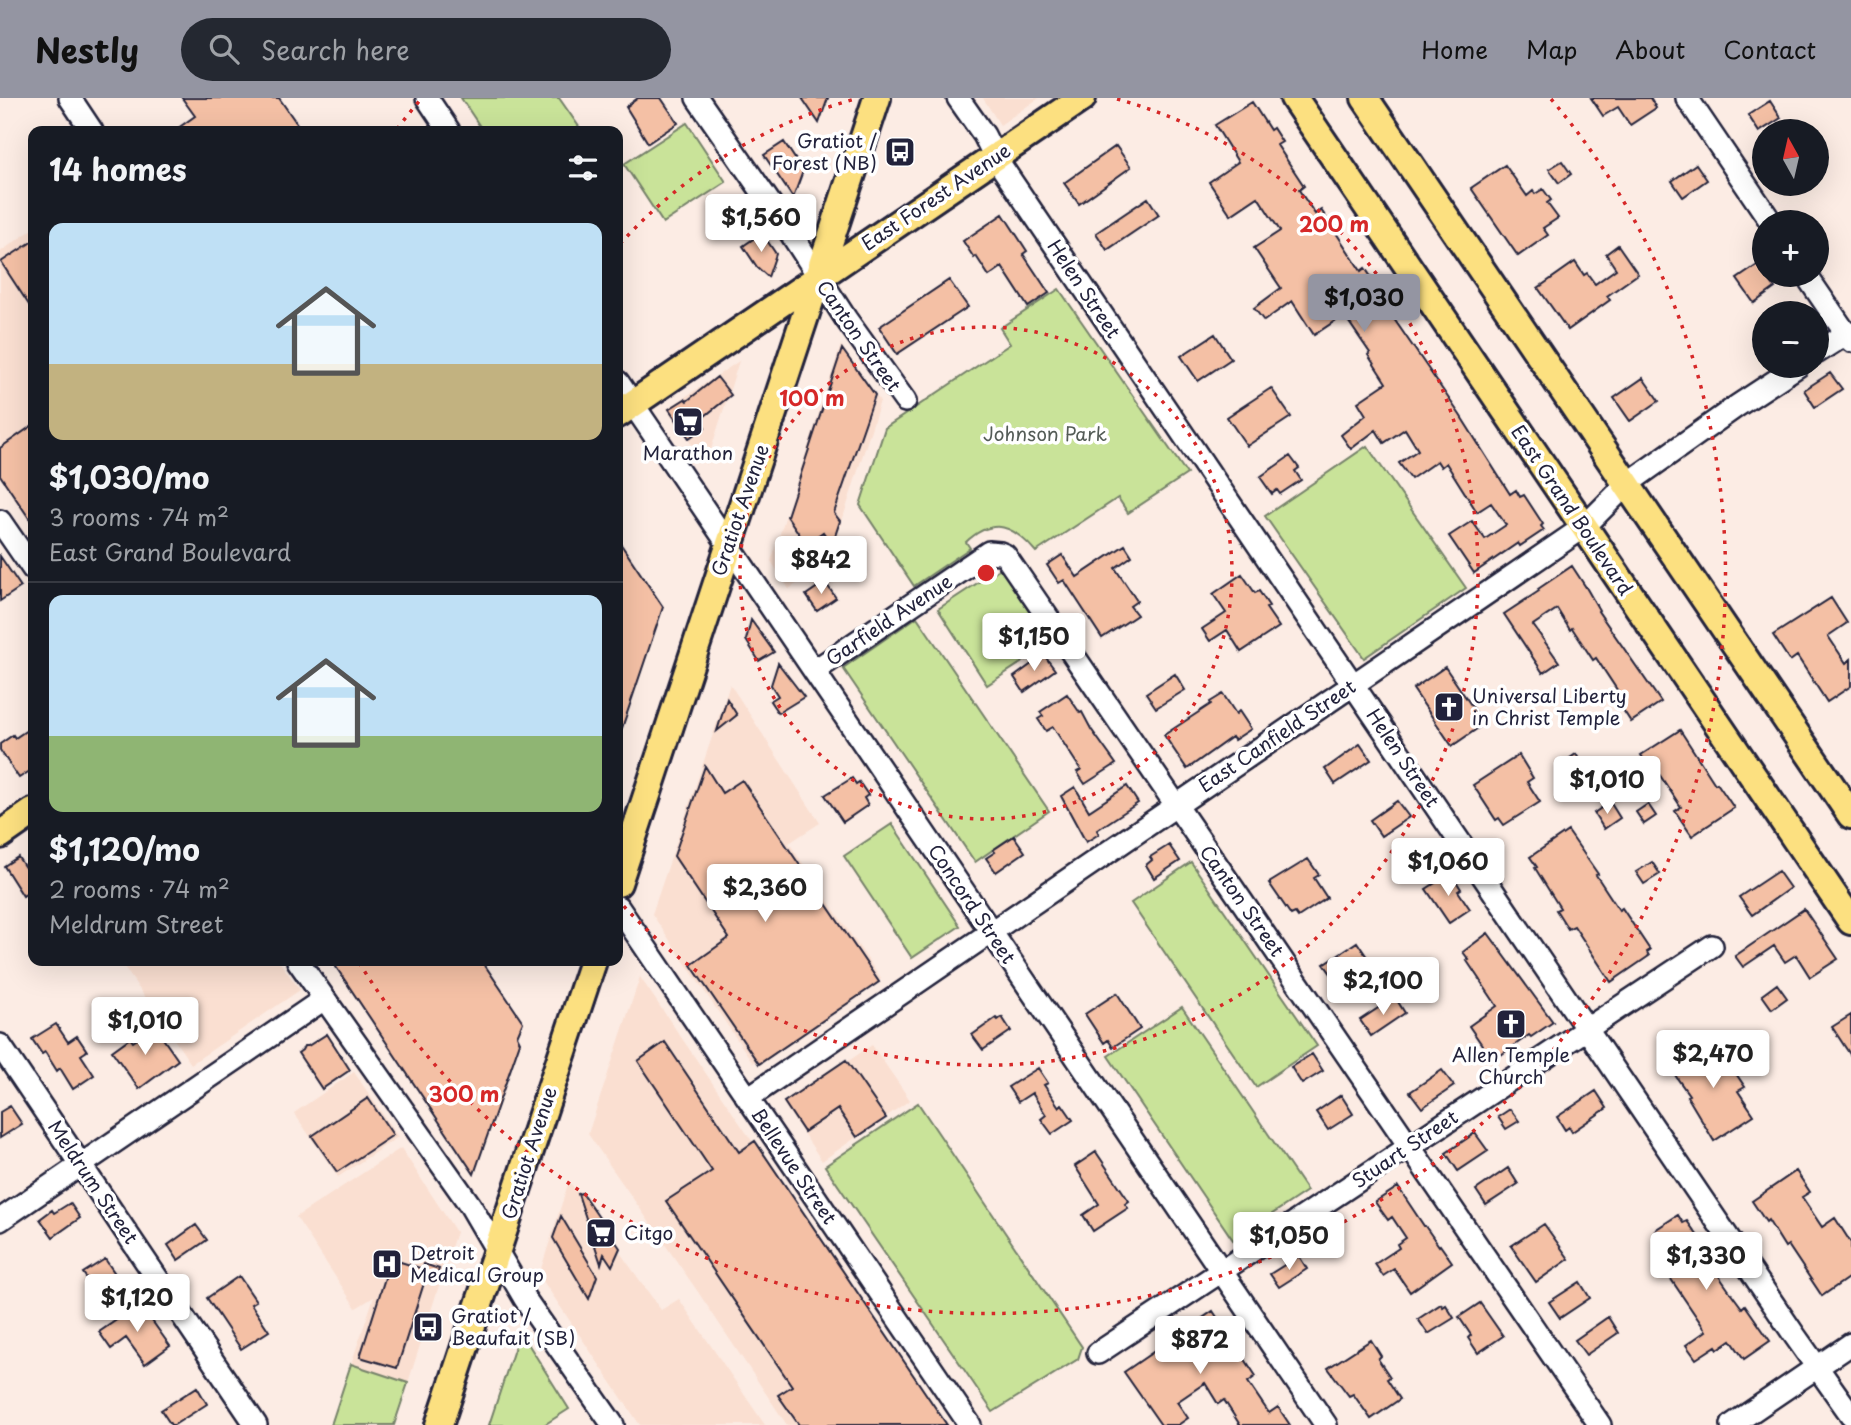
<!DOCTYPE html>
<meta charset="utf-8">
<style>
body{margin:0;font-family:"Playpen Sans",sans-serif;background:#242831;color:#f1f3f6;height:100vh;display:flex;flex-direction:column;font-size:26px;white-space:nowrap}
*{box-sizing:border-box;margin:0}
p{font-size:23px;color:#9ea1a6}
.icon{flex:none;width:38px;height:38px;fill:none;stroke:currentColor;stroke-width:2;stroke-linecap:round;stroke-linejoin:round}
.map{position:relative;flex:1;overflow:hidden}
.sheet{position:absolute;left:28px;top:28px;width:595px;height:840px;display:flex;flex-direction:column;background:#171b24;border-radius:14px;box-shadow:0 7px 28px #0002}
.sheet>*{flex:none}
.needle{width:46px;rotate:352deg}
.tools{position:absolute;left:1752px;top:21px;display:grid;gap:14px}
.tools a{display:grid;place-items:center;width:77px;height:77px;border-radius:50%;background:#171b24;box-shadow:0 7px 28px #0002;font-size:35px}
.price{position:absolute;translate:-50% -60px;padding:0 16px;border-radius:7px;background:#fff;color:#222;font-size:23px;line-height:46px;filter:drop-shadow(0 2px 4px #0008)}
.price::after{content:'';position:absolute;left:50%;top:42px;width:21px;height:16px;margin-left:-10px;background:inherit;clip-path:polygon(0 0,100% 0,50% 100%)}
.price.selected{background:#9495a2;color:#111}
ul{padding:0;list-style:none}
li{display:grid;align-content:center;gap:14px;height:371px;padding:0 21px}
li+li{border-top:2px solid #363941}
li span{display:grid;place-items:center;height:217px;border-radius:14px;color:#555}
li>.icon{margin-inline-start:auto}
span .icon{width:126px;height:126px;fill:#fffc;stroke-width:1}
li b{font-size:30px}
h2{display:flex;justify-content:space-between;align-items:center;height:84px;padding:0 21px;font-size:30px}
header{display:flex;align-items:center;gap:42px;box-sizing:border-box;height:98px;padding:0 35px;background:#9495a2;color:#111}
header strong{font-size:33px}
nav{display:flex;gap:38px;margin-inline-start:auto;font-size:24px}
.search{width:490px;height:63px;background:#242831;display:flex;align-items:center;gap:18px;box-sizing:border-box;padding:0 24px;border-radius:38px;color:#9ea1a6;font-size:26px}
.map>svg:first-child{display:block}
.built{fill:#fadfd1}
.green{fill:#c9e399;stroke:#76826a;stroke-width:2}
.building{fill:#f4c0a5;stroke:#22223b;stroke-width:2}
.lines{fill:none;stroke-linecap:round;stroke-linejoin:round}
.minor-casing{stroke:#22223b;stroke-width:26}
.major-casing{stroke:#22223b;stroke-width:32}
.minor{stroke:#fff;stroke-width:21}
.major{stroke:#fce080;stroke-width:26}
.ring{fill:none;stroke:#d62828;stroke-width:3.5;stroke-dasharray:3.5 7}
.labels{text-anchor:middle;stroke-width:7;stroke-linejoin:round;paint-order:stroke}
.poi-label{font-size:19px;fill:#22223b;stroke:#fff;text-anchor:start}
.street-label{font-size:19px;fill:#22223b;stroke:#fff}
.park-label{font-size:19px;fill:#545c57;stroke:#fff}
.centre{fill:#d62828;stroke:#fff;stroke-width:3.5}
.ring-label{font-size:21px;text-anchor:middle;font-weight:bold;fill:#d62828;stroke:#fff;stroke-width:7;stroke-linejoin:round;paint-order:stroke}
</style>
<header>
<strong>Nestly</strong>
<div class="search"><svg class="icon" aria-label="search" viewBox="0 0 24 24"><circle cx="10" cy="10" r="6"/><path d="M15 15l6 6"/></svg>Search here</div>
<nav><a>Home</a><a>Map</a><a>About</a><a>Contact</a></nav>
</header>
<div class="map">
<svg width="1851" height="1327" viewBox="0 0 1851 1327">
<rect width="100%" height="100%" fill="#fcece4"/>
<filter id="ink" filterUnits="userSpaceOnUse"><feTurbulence type="fractalNoise" baseFrequency=".0143" numOctaves="2"/><feDisplacementMap in="SourceGraphic" scale="14" xChannelSelector="R" yChannelSelector="G"/><feConvolveMatrix kernelMatrix="1 2 1 2 8 2 1 2 1" color-interpolation-filters="sRGB"/></filter>
<g filter="url(#ink)">
<!-- built -->
<path class="built" d="M983 0H1039L1000 27Z
M33 131V429L0 379V154Z
M841 247 880 303 829 464 789 491 771 463Z
M739 263 706 367 667 311Z
M730 586 820 725 789 745 881 881 753 965 652 816Z
M120 863H279L300 892 191 966Z
M640 879 946 1327H787L696 1191 588 1036Z
M872 947 910 1002 822 1063 784 1007Z
M354 974 398 1039 338 1079 294 1015Z
M401 1050 456 1134 408 1285 351 1266 374 1199 356 1210 296 1119Z
M569 1083 661 1212 679 1201 765 1327H640L539 1177Z"/>
<!-- green -->
<path class="green" d="M461 0H559L582 33H483Z
M687 25 726 84 663 125 624 66Z
M1059 191 1187 376 1128 415 1118 400 1036 454C1014 428 994 418 966 444L970 450 914 488 860 407 885 330 1010 246 1000 230Z
M1367 348 1466 490 1364 560 1265 418Z
M1002 469 1052 545 987 587 938 511Z
M917 519 1049 713 975 764 843 570Z
M892 726 960 828 912 860 844 758Z
M1191 764 1317 948 1256 989 1131 805Z
M1182 909 1307 1093 1233 1142 1108 958Z
M918 1005 1082 1249 1078 1261 993 1314 825 1068Z
M520 1233 569 1311 544 1327H489Z
M351 1266 408 1285 394 1327H331Z"/>
<!-- building -->
<path class="building" d="M182 0H279L302 33H174L195 18Z
M638 0H661L678 25 648 45 626 9Z
M802 0H828L819 25Z
M1591 0H1650L1656 10 1630 27 1618 9 1603 18Z
M1770 3 1781 20 1759 34 1748 17Z
M1252 4 1270 32 1273 30 1282 44 1277 47 1304 88 1299 92 1315 116 1321 112 1361 173 1365 170 1398 218 1394 221 1460 317 1510 396 1516 392 1520 399 1524 397 1543 426 1541 428 1544 432 1520 448 1518 445 1474 475 1449 438 1472 423 1485 441 1506 427 1491 405 1477 414 1446 365 1441 369 1437 363 1411 381 1399 365 1418 352 1405 331 1384 345 1376 332 1351 351 1341 337 1366 317 1358 304 1386 285 1368 257 1370 255 1344 217 1314 237 1292 203 1264 223 1254 210 1281 190 1254 150 1280 133 1258 99 1231 117 1209 84 1238 64 1215 27Z
M784 44 803 73 793 100 764 57Z
M1116 48 1131 69 1079 106 1064 85Z
M1562 63 1571 76 1559 85 1549 71Z
M1696 66 1707 82 1683 99 1672 83Z
M1505 67 1527 98 1533 93 1535 96 1543 91 1551 102 1547 105 1558 120 1543 130 1548 137 1518 158 1471 90Z
M1148 100 1159 117 1107 152 1096 135Z
M1003 116 1027 153 1023 156 1049 195 1028 209 1002 169 989 178 976 158 974 160 963 143Z
M762 135 776 156 768 179 757 169 743 148Z
M33 143V213L1 164Z
M1618 147 1638 176 1607 198 1610 202 1568 232 1538 190 1575 164 1584 177 1587 175 1595 186 1616 171 1606 156Z
M1759 166 1764 174V177H1766L1775 190 1754 205 1737 181Z
M949 182 968 209 897 256 879 229Z
M1215 236 1231 261 1198 283 1181 258Z
M842 251 875 297 834 415 840 423 832 447 823 434 806 446 787 418Z
M1830 275 1842 291 1815 309 1804 292Z
M717 279 731 297 700 322 705 329 689 340 669 311 685 301 687 303Z
M1643 280 1659 303 1630 323 1614 300Z
M1271 290 1291 319 1247 348 1227 319Z
M33 327V426L0 377V350Z
M1290 358 1299 370 1295 373 1301 382 1280 396 1277 392 1272 396 1260 379Z
M618 442 663 509 620 636H618Z
M1125 447 1132 458 1115 470 1137 503 1130 508 1137 517 1102 540 1064 482 1059 485 1047 467 1062 457 1077 479Z
M0 458 21 489 0 503Z
M1572 468 1587 491 1599 512 1598 513 1661 604 1631 624 1616 601 1621 598 1596 560 1593 562 1572 530 1570 532 1557 511 1533 527 1559 564 1543 575 1504 516 1539 493 1538 491Z
M1242 476 1255 495 1259 493 1269 508 1266 510 1279 529 1241 554 1227 532 1210 543 1202 531 1226 515 1213 496Z
M825 484 836 500 817 513 806 497Z
M1831 500 1847 525 1828 538 1846 565 1851 561V588L1827 604 1797 558 1790 563 1773 537Z
M751 522 774 554 759 563 746 542Z
M1044 557 1055 572 1024 594 1014 579Z
M778 565 804 599 778 615 770 603 778 598 771 587Z
M1445 569 1484 626 1452 648 1413 591Z
M1175 576 1185 592 1156 610 1146 595Z
M1067 596 1080 615 1082 614 1091 631 1116 666 1085 686 1077 674 1081 672 1053 629 1046 633 1038 621 1043 618 1040 614Z
M1223 596 1236 616 1239 613 1251 631 1234 642 1232 639 1187 671 1164 637 1211 606 1210 604Z
M727 601 737 617 717 633Z
M33 628V671L19 680 0 652V646L13 637 15 640Z
M1680 632 1715 686 1717 685 1734 710 1692 738 1675 713 1681 709 1659 676 1655 678 1641 657Z
M1360 646 1371 662 1335 686 1325 671Z
M1576 656 1586 672 1571 682 1560 667Z
M1519 657 1533 680 1527 684 1540 704 1504 727 1499 720 1496 722 1473 687Z
M705 668 722 695 742 682 879 884 759 966 691 867 729 840 674 758Z
M852 680 856 686 859 684 868 697 864 700 868 707 843 724 825 697Z
M1127 688 1138 705 1097 732 1099 736 1086 744 1061 698 1075 689 1089 713Z
M1397 703 1409 719 1381 738 1370 722Z
M1610 704 1620 720 1604 731 1594 715Z
M1648 706 1656 718 1644 726 1636 714Z
M1568 733 1598 776 1596 777 1619 812 1622 810 1650 852 1647 854 1649 858 1611 884 1574 828 1568 831 1556 812 1560 810 1535 770 1537 769 1530 759Z
M1014 738 1025 754 996 774 986 760 995 754 993 752Z
M1169 747 1180 763 1154 780 1146 767 1152 762 1150 759Z
M18 759 33 782V791L23 798 4 768Z
M1308 761 1319 777 1314 780 1327 800 1298 819 1295 815 1291 817 1269 785Z
M1652 764 1660 776 1644 786 1636 774Z
M1778 773 1790 790 1752 817 1739 799Z
M1451 775 1461 791 1458 793 1470 811 1449 825 1426 791Z
M1804 811 1838 861 1810 879 1796 857 1785 864 1774 848 1743 869 1735 858Z
M1488 835 1553 924 1531 939 1529 937 1498 959 1494 953 1489 957 1469 928 1497 908 1467 863 1469 862 1463 854Z
M1357 844 1367 859 1339 878 1336 874 1332 877 1324 866Z
M332 863H482L523 924 517 938 520 944 474 1076Z
M1777 886 1787 900 1772 911 1762 897Z
M1117 895 1140 931 1113 949 1108 942 1104 945 1085 916Z
M1395 899 1405 915 1371 938 1360 922Z
M1851 917V958L1832 929Z
M1002 919 1011 933 983 952 972 937 996 920 998 922Z
M56 926 68 944 77 938 87 953 81 957 94 977 73 991 60 970 57 973 45 954 42 956 32 941Z
M155 929 178 962 139 991 112 953 130 940 133 944Z
M327 936 350 972 322 991 298 955 302 952 304 948H308Z
M1713 942 1745 989 1738 993 1754 1017 1714 1043 1687 998 1689 997 1670 970Z
M665 944 739 1054 755 1043 947 1327H799L778 1297 792 1288 666 1103 712 1073 638 963Z
M1312 956 1323 973 1302 986 1291 969Z
M846 962 886 1020 857 1039 838 1011 804 1034 784 1004Z
M1038 970 1048 985 1044 987 1059 1009 1062 1006 1073 1022 1052 1036 1041 1021 1046 1017 1032 995 1018 1004 1008 989Z
M1442 972 1454 988 1422 1010 1410 994Z
M1596 993 1607 1010 1572 1034 1569 1029 1565 1032 1557 1019Z
M1341 997 1353 1016 1328 1032 1316 1014Z
M368 1000 393 1037 337 1074 312 1038Z
M10 1008 22 1026 0 1040V1014Z
M1510 1011 1519 1023 1506 1031 1498 1019Z
M1475 1035 1488 1053 1458 1073 1446 1055Z
M1096 1054 1129 1103 1125 1106 1128 1110 1093 1133 1083 1117 1099 1106 1075 1068Z
M1508 1070 1518 1086 1486 1107 1476 1092Z
M1796 1073 1810 1094 1802 1099 1822 1129 1835 1120 1851 1145V1178L1822 1198 1788 1147 1785 1149 1768 1122 1766 1124 1752 1103Z
M1398 1089 1424 1128H1425L1439 1148 1440 1147 1452 1164 1410 1194 1394 1171 1383 1178 1375 1166 1399 1150 1397 1146 1406 1140 1392 1119 1388 1122 1375 1104Z
M582 1095 620 1150 612 1168 604 1156 601 1166 578 1096Z
M70 1105 80 1120 53 1139 40 1121 52 1112 54 1115Z
M1678 1117 1683 1125 1687 1123 1719 1167 1714 1171 1728 1191 1742 1210 1745 1207 1770 1243 1744 1261 1731 1242 1718 1251 1716 1248 1696 1261 1686 1247 1706 1233 1656 1159 1664 1153 1654 1139 1658 1136 1655 1132Z
M561 1118 597 1178 589 1201 553 1140Z
M1544 1126 1569 1161 1536 1184 1511 1148Z
M196 1127 207 1142 178 1162 168 1147Z
M1331 1133 1339 1145 1328 1152 1320 1140Z
M1299 1158 1307 1171 1279 1189 1270 1176Z
M105 1161 116 1177 95 1192 83 1175Z
M391 1161 423 1171 424 1166 439 1171 434 1185 425 1182 397 1270 360 1259Z
M239 1178 256 1203 251 1206 269 1233 241 1251 207 1200Z
M1580 1184 1590 1200 1560 1220 1549 1204Z
M1480 1205 1503 1238 1478 1255 1468 1240 1471 1237 1459 1219Z
M140 1206 170 1248 145 1266 126 1240 111 1251 99 1234Z
M1441 1206 1443 1209 1446 1207 1454 1220 1428 1236 1418 1221Z
M1213 1213 1256 1278 1248 1284 1269 1315 1278 1309 1290 1327H1240L1224 1302 1218 1306 1205 1285 1177 1304 1188 1320 1178 1327H1161L1124 1274Z
M1608 1219 1618 1235 1586 1257 1575 1242Z
M1371 1242 1381 1258 1378 1261 1390 1279 1387 1281 1400 1301 1371 1321 1353 1296 1349 1298 1328 1270Z
M197 1289 207 1306 174 1327H171L161 1312Z"/>
<g class="lines">
<!-- minor casing -->
<g class="minor-casing">
<path id="minor" d="M70 0 92 33
M427 0 449 33
M697 0 788 131 846 221 905 303
M958 0 984 37 995 59 1795 1238 1851 1317
M1687 0 1771 124
M1806 177 1851 243
M1816 255 1846 236 1851 235
M618 284 1326 1327
M0 423 33 471
M814 573 989 454 1000 455 1005 457 1600 1327
M618 809 970 1327
M298 863 470 1107 525 1201 613 1327
M0 947 256 1327
M748 1000 1584 429 1627 386 1737 308 1798 268
M0 1122 324 901
M1098 1255 1712 848
M1732 1327 1851 1246"/>
</g>
<!-- major casing -->
<g class="major-casing">
<path id="major" d="M1294 0 1851 823
M1365 0 1851 717
M618 316 1082 0
M0 737 33 714
M618 785 877 0
M439 1327 593 863"/>
</g>
<!-- minor -->
<use href="#minor" class="minor"/>
<!-- major -->
<use href="#major" class="major"/>
</g>
</g>
<!-- distance rings -->
<g class="ring">
<circle cx="986" cy="475" r="246"/>
<path d="M620 146A492 492 0 0 1 855 1M1117 1A492 492 0 1 1 620 804"/>
<path d="M397 31A738 738 0 0 1 421 1M1551 1A738 738 0 1 1 360 866"/>
</g>
<!-- icons -->
<defs>
<g id="bus-square" transform="scale(1.575)"><rect x="-9" y="-9" width="18" height="18" rx="4" fill="#22223b" stroke="#fff"/><path d="M-5-6H5V4H4V6H2V4H-2V6H-4V4H-5ZM-3.5-4V0h7V-4ZM-3.5 1.2v1.5H-2V1.2ZM2 1.2v1.5H3.5V1.2Z" fill="#fff"/></g>
<g id="supermarket-square" transform="scale(1.575)"><rect x="-9" y="-9" width="18" height="18" rx="4" fill="#22223b" stroke="#fff"/><path d="M-6-5.5h2.5l.6 2H6L4.5 2H-2.5L-4.4-4H-6ZM-1.5 3.2a1.3 1.3 0 1 0 .1 0ZM3 3.2a1.3 1.3 0 1 0 .1 0Z" fill="#fff"/></g>
<g id="church-square" transform="scale(1.575)"><rect x="-9" y="-9" width="18" height="18" rx="4" fill="#22223b" stroke="#fff"/><path d="M-1.2-6h2.4v3.5h3.3v2.4h-3.3V6h-2.4V-.1h-3.3v-2.4h3.3Z" fill="#fff"/></g>
<g id="hospital-square" transform="scale(1.575)"><rect x="-9" y="-9" width="18" height="18" rx="4" fill="#22223b" stroke="#fff"/><path d="M-5-5h3v3.5h4V-5h3V5h-3V1.5h-4V5h-3Z" fill="#fff"/></g>
</defs>
<g fill-rule="evenodd">
<use href="#bus-square" x="900" y="54"/>
<use href="#supermarket-square" x="688" y="324"/>
<use href="#church-square" x="1449" y="609"/>
<use href="#church-square" x="1511" y="926"/>
<use href="#supermarket-square" x="601" y="1135"/>
<use href="#hospital-square" x="387" y="1166"/>
<use href="#bus-square" x="428" y="1229"/>
</g>
<g class="labels">
<!-- poi labels -->
<g class="poi-label">
<text x="877" y="50" text-anchor="end">Gratiot /<tspan x="877" dy="22">Forest (NB)</tspan></text>
<text x="688" y="362" text-anchor="middle">Marathon</text>
<text x="1472" y="605">Universal Liberty<tspan x="1472" dy="22">in Christ Temple</tspan></text>
<text x="1511" y="964" text-anchor="middle">Allen Temple<tspan x="1511" dy="22">Church</tspan></text>
<text x="624" y="1142">Citgo</text>
<text x="410" y="1162">Detroit<tspan x="410" dy="22">Medical Group</tspan></text>
<text x="451" y="1225">Gratiot /<tspan x="451" dy="22">Beaufait (SB)</tspan></text>
</g>
<!-- street labels -->
<g class="street-label">
<text transform="translate(936 99) rotate(-34)" y="7">East Forest Avenue</text>
<text transform="translate(1084 191) rotate(56)" y="7">Helen Street</text>
<text transform="translate(859 238) rotate(55)" y="7">Canton Street</text>
<text transform="translate(740 412) rotate(-71)" y="7">Gratiot Avenue</text>
<text transform="translate(1572 412) rotate(56)" y="7">East Grand Boulevard</text>
<text transform="translate(889 522) rotate(-34)" y="7">Garfield Avenue</text>
<text transform="translate(1277 638) rotate(-34)" y="7">East Canfield Street</text>
<text transform="translate(1403 660) rotate(56)" y="7">Helen Street</text>
<text transform="translate(1242 803) rotate(55)" y="7">Canton Street</text>
<text transform="translate(972 806) rotate(56)" y="7">Concord Street</text>
<text transform="translate(1405 1051) rotate(-34)" y="7">Stuart Street</text>
<text transform="translate(529 1055) rotate(-72)" y="7">Gratiot Avenue</text>
<text transform="translate(794 1068) rotate(56)" y="7">Bellevue Street</text>
<text transform="translate(93 1084) rotate(56)" y="7">Meldrum Street</text>
</g>
<!-- park labels -->
<g class="park-label">
<text x="1045" y="343">Johnson Park</text>
</g>
</g>
<circle cx="986" cy="475" r="10" class="centre"/>
<g class="ring-label">
<text x="1334" y="134">200 m</text>
<text x="812" y="308">100 m</text>
<text x="464" y="1004">300 m</text>
</g>
</svg>
<div class="tools">
<a><svg class="needle" viewBox="-14 -14 28 28"><path d="M0-13l5 13h-10z" fill="#e53935"/><path d="M0 13l5-13h-10z" fill="#9ea1a6"/></svg></a>
<a>+</a>
<a>−</a>
</div>
<b class="price" style="left:761px;top:156px">$1,560</b>
<b class="price selected" style="left:1364px;top:236px">$1,030</b>
<b class="price" style="left:821px;top:498px">$842</b>
<b class="price" style="left:1034px;top:575px">$1,150</b>
<b class="price" style="left:1607px;top:718px">$1,010</b>
<b class="price" style="left:1448px;top:800px">$1,060</b>
<b class="price" style="left:765px;top:826px">$2,360</b>
<b class="price" style="left:1383px;top:919px">$2,100</b>
<b class="price" style="left:145px;top:959px">$1,010</b>
<b class="price" style="left:1713px;top:992px">$2,470</b>
<b class="price" style="left:1289px;top:1174px">$1,050</b>
<b class="price" style="left:1706px;top:1194px">$1,330</b>
<b class="price" style="left:137px;top:1236px">$1,120</b>
<b class="price" style="left:1200px;top:1278px">$872</b>
<section class="sheet">
<h2>14 homes<svg class="icon" aria-label="filters" viewBox="0 0 24 24"><path d="M4 7h16M4 17h16"/><circle cx="9" cy="7" r="2"/><circle cx="15" cy="17" r="2"/></svg></h2>
<ul>
<li><span style="background:linear-gradient(#bfe0f5 65%,#c2b280 0)"><svg class="icon" aria-label="home" viewBox="0 0 24 24"><path d="M3 11l9-7 9 7M6 9v11h12V9"/></svg></span><div><b>$1,030/mo</b><p>3 rooms · 74 m²</p><p>East Grand Boulevard</p></div></li>
<li><span style="background:linear-gradient(#bfe0f5 65%,#8fb573 0)"><svg class="icon" aria-label="home" viewBox="0 0 24 24"><path d="M3 11l9-7 9 7M6 9v11h12V9"/></svg></span><div><b>$1,120/mo</b><p>2 rooms · 74 m²</p><p>Meldrum Street</p></div></li>
</ul>
</section>
</div>
